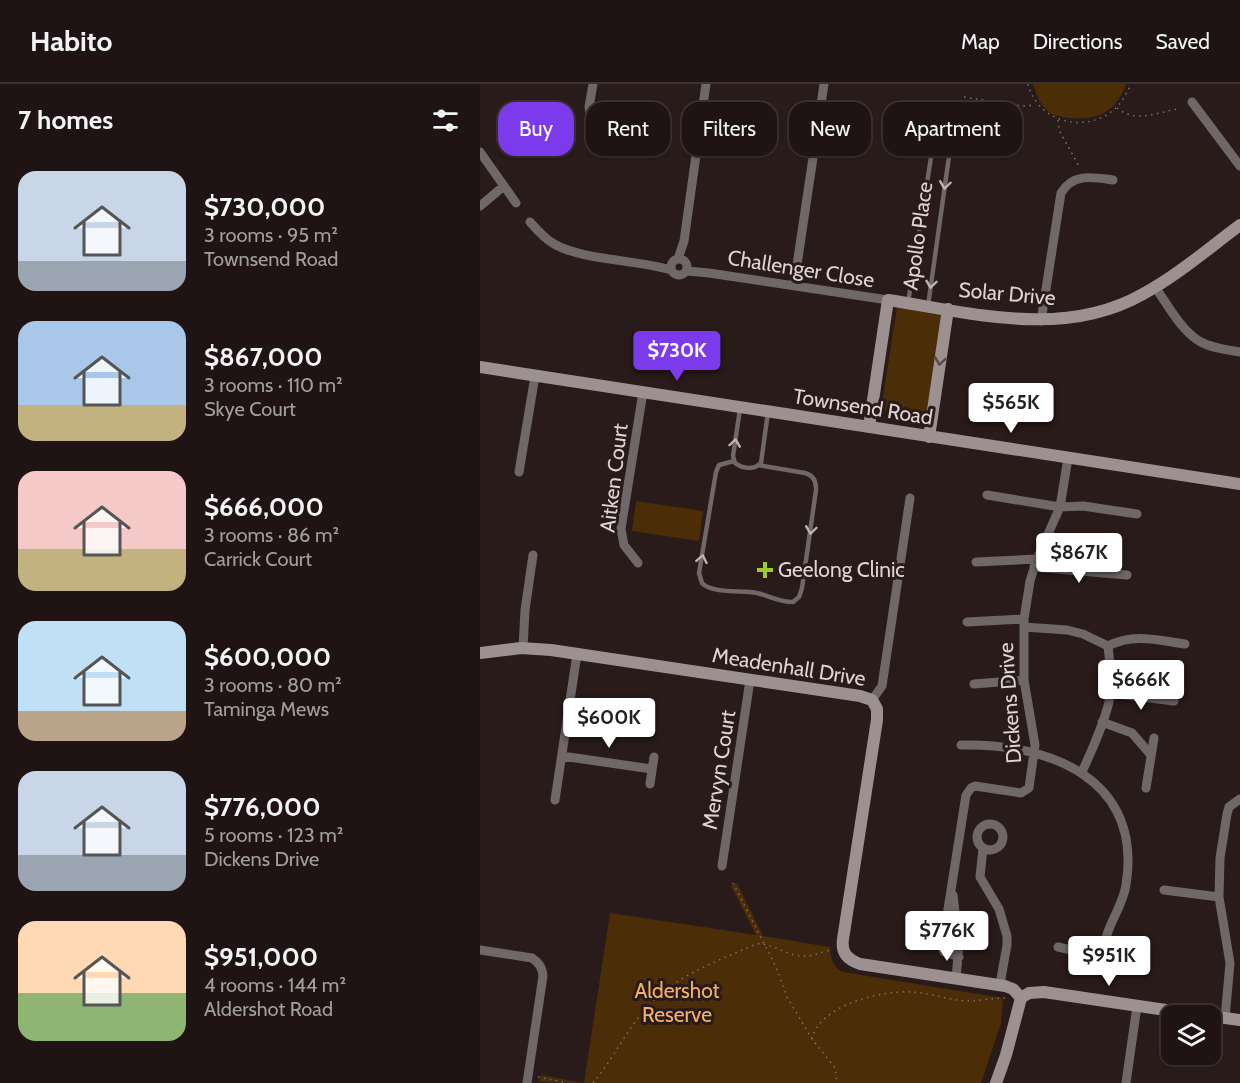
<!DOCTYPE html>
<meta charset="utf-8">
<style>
body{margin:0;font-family:Cabin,sans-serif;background:#2c2121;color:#f1f3f6;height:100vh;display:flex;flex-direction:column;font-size:22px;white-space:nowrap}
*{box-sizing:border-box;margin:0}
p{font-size:20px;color:#a19ea0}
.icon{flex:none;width:33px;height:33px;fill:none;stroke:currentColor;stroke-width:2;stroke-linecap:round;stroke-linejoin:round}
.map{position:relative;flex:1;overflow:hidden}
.details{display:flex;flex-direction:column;background:#1f1413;width:480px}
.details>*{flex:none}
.banner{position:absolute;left:18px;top:18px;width:570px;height:54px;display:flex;gap:12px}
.controls{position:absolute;left:681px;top:921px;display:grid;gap:12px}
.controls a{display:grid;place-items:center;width:60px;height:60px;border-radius:12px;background:#1f1413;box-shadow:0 2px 4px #0004,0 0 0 2px #3c3333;font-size:30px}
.price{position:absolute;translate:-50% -51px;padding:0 14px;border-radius:6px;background:#fff;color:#222;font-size:20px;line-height:39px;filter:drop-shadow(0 2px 3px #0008)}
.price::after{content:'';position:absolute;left:50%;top:36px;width:18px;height:14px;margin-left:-9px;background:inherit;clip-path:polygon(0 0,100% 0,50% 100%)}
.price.active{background:#7c3aed;color:#fff}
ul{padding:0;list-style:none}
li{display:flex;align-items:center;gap:18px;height:150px;padding:0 18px}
li span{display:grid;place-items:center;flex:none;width:168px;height:120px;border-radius:18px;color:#555}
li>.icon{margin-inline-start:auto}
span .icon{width:72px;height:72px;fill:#fffc;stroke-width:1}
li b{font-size:26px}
h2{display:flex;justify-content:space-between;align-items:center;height:72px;padding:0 18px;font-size:26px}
.tag{padding:0 21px;border-radius:18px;background:#1f1413;box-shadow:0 2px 4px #0004,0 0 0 2px #3c3333;font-size:21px;line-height:54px}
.tag.active{background:#7c3aed;color:#fff}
header{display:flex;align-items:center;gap:36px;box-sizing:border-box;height:84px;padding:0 30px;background:#1f1413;border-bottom:2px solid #3c3333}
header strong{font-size:28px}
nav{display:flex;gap:33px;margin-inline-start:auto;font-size:21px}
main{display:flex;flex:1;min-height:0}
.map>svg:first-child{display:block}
.green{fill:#4b2d08}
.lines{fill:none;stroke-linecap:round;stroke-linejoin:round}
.path{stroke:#7d706f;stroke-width:1.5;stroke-dasharray:1.5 4.5;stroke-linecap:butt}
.lane{stroke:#6f6768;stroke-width:4.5}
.street{stroke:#6f6768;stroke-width:9}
.secondary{stroke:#9d9091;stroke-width:12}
.oneway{stroke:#bdb3b3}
.oneway2{stroke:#574a49}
.poi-dot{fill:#9eca2e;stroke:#291b19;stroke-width:2}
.labels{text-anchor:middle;stroke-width:6;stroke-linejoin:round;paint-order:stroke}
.street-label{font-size:21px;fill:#dfd4d3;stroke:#291b19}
.poi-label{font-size:21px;fill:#dfd4d3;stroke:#291b19;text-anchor:start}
.park-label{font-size:21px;fill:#f5b067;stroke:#291b19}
</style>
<header>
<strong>Habito</strong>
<nav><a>Map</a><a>Directions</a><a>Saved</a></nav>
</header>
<main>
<section class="details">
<h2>7 homes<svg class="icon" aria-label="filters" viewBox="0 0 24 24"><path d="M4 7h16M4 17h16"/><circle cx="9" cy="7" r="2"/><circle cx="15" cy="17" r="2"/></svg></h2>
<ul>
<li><span style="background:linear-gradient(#c9d6e8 75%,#9aa5b1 0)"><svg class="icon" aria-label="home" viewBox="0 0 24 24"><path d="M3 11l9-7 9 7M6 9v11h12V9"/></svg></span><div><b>$730,000</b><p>3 rooms · 95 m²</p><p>Townsend Road</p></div></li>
<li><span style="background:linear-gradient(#a9c7e8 70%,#c2b280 0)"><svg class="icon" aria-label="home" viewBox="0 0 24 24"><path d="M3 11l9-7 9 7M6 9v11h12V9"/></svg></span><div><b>$867,000</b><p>3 rooms · 110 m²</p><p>Skye Court</p></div></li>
<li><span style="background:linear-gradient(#f6c9c9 65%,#c2b280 0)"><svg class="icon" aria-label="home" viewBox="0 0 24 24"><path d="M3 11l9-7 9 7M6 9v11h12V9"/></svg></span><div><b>$666,000</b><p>3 rooms · 86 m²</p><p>Carrick Court</p></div></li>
<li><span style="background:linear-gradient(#bfe0f5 75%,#b9a48a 0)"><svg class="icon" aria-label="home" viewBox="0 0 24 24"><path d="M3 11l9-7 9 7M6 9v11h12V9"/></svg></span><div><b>$600,000</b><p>3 rooms · 80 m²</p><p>Taminga Mews</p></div></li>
<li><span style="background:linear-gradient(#c9d6e8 70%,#9aa5b1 0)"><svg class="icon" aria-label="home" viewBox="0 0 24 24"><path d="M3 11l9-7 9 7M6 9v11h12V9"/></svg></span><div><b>$776,000</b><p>5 rooms · 123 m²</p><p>Dickens Drive</p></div></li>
<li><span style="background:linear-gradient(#ffd9b3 60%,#8fb573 0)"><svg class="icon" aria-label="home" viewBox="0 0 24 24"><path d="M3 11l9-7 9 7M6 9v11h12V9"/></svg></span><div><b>$951,000</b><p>4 rooms · 144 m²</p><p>Aldershot Road</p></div></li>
</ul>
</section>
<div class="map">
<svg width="760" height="999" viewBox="0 0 760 999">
<rect width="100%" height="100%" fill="#291b19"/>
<!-- green -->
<path class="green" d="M553 0H646C636 27 620 36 591 34 584 33 575 33 569 28 560 21 556 11 553 0Z
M417 223 463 230 447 333 401 326Z
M156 417 223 427 219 457 152 447Z
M257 799 283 852 350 863C351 874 352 883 363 888L523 914 521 939 501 999H104L130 829 276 851 251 802Z
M61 991 103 999 59 998Z"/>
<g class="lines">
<!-- path -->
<path class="path" d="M548 0C557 37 603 50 632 27 641 21 646 10 651 0
M484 13 542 22 555 21
M637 24C655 39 676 29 697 25
M578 36 579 46 600 84
M253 799 296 883 307 913 332 955 355 984 357 999
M332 955C339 921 402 906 432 908 451 909 469 916 487 917 499 917 512 914 525 914
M58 993 87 999
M113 999C129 980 140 959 155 938 186 894 229 881 276 860 291 858 305 871 321 872 333 874 343 866 353 866"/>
<!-- lane -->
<path class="lane" d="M428 219 456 42 459 36 466 34 472 38 473 44 448 222
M260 325 253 372 255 379C263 385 274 386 281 379L288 328
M254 377 239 381 236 388 219 489 222 499C232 510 262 506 277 509 290 512 299 518 313 518L319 513 322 504 336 406C336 397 334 392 325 389L278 381"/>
<!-- street -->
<path class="street" d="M712 18 760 82
M112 46 109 23 113 0
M0 68 36 119
M0 122 24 102
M50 138C57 146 65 155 74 160 102 176 158 176 191 186
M191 183a8 8 0 1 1 16 0a8 8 0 1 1-16 0Z
M198 175 204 157 226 0
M207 187 229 189 408 216
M314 201 344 0
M675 203C688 221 700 245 719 257 731 264 747 266 760 268
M561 237 581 109C593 89 612 93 633 96
M39 388 55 292
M507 411 580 423 603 422 657 430
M496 478 557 475
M158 479 144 461 141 445 163 308
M554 483 647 491
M487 538 544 535
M544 543 587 546 603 550 628 562C630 581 633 600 629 618 623 642 612 666 602 688
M628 562C654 549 677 556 705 560
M43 564 45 526 53 471
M494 600 544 596
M630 609 694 617
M392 616 402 602 430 414
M622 638 652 649 671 671
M481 661C570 659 663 695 646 801 642 826 625 841 623 871
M82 672 172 685
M170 700 174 673
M666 704 674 654
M75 716 97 570
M497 753a13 13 0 1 1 26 0a13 13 0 1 1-26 0Z
M503 764 500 793 519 825 527 852V861L520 900
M242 782 270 596
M684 806 739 813
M473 811 479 861 476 894
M578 863 609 870H636
M0 866 52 874C59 879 62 883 63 892L47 999
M479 873 464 868 462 863 486 711 491 704 495 702 541 709 549 704 555 661 544 596V535L550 497 557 475 580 423 588 374
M745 934 750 879 739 813 740 774 747 730 749 723 760 715
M646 999 657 922"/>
<!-- secondary -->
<path class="secondary" d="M0 283 760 400
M389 343 408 216C493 229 584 255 663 210 698 191 729 164 760 141
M449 353 468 225
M0 569 41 564 71 566 380 612 392 616 397 625V636L363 855C361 869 367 875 380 880L525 902 533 905 541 914
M541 914 549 909 564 908 726 932
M730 932 760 936
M516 999 526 971 541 914"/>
</g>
<!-- one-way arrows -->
<defs><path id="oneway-chevron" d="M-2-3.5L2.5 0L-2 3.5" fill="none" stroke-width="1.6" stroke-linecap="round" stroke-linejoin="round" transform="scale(1.5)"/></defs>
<g class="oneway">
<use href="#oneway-chevron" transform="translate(465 101) rotate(98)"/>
<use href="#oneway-chevron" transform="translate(451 200) rotate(98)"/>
<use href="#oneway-chevron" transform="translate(255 359) rotate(-82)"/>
<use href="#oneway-chevron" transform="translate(331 446) rotate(98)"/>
<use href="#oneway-chevron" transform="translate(222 475) rotate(-79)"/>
</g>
<use class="oneway2" href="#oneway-chevron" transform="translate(460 277) rotate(98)"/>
<!-- markers -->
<path class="poi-dot" d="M282 477h6v6h6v6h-6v6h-6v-6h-6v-6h6z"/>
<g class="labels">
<!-- street labels -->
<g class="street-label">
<text transform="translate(438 152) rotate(-82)" y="7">Apollo Place</text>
<text transform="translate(321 185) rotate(9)" y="7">Challenger Close</text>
<text transform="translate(527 210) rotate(5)" y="7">Solar Drive</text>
<text transform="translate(383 323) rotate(9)" y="7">Townsend Road</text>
<text transform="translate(134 394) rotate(-83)" y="7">Aitken Court</text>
<text transform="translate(309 583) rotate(9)" y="7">Meadenhall Drive</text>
<text transform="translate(530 619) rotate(-94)" y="7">Dickens Drive</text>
<text transform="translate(239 686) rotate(-81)" y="7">Mervyn Court</text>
</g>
<!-- poi labels -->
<g class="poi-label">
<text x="298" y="493">Geelong Clinic</text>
</g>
<!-- park labels -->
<g class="park-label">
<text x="197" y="914">Aldershot<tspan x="197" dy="24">Reserve</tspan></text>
</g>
</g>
</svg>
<div class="controls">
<a><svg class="icon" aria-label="layers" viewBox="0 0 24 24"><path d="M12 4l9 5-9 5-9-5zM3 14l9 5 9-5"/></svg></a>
</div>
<b class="price active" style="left:197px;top:298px">$730K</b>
<b class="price" style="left:531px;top:350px">$565K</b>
<b class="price" style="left:599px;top:500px">$867K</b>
<b class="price" style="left:661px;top:627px">$666K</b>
<b class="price" style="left:129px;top:665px">$600K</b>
<b class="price" style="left:467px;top:878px">$776K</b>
<b class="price" style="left:629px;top:903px">$951K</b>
<div class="banner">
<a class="tag active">Buy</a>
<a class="tag">Rent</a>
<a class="tag">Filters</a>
<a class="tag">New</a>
<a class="tag">Apartment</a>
</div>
</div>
</main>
